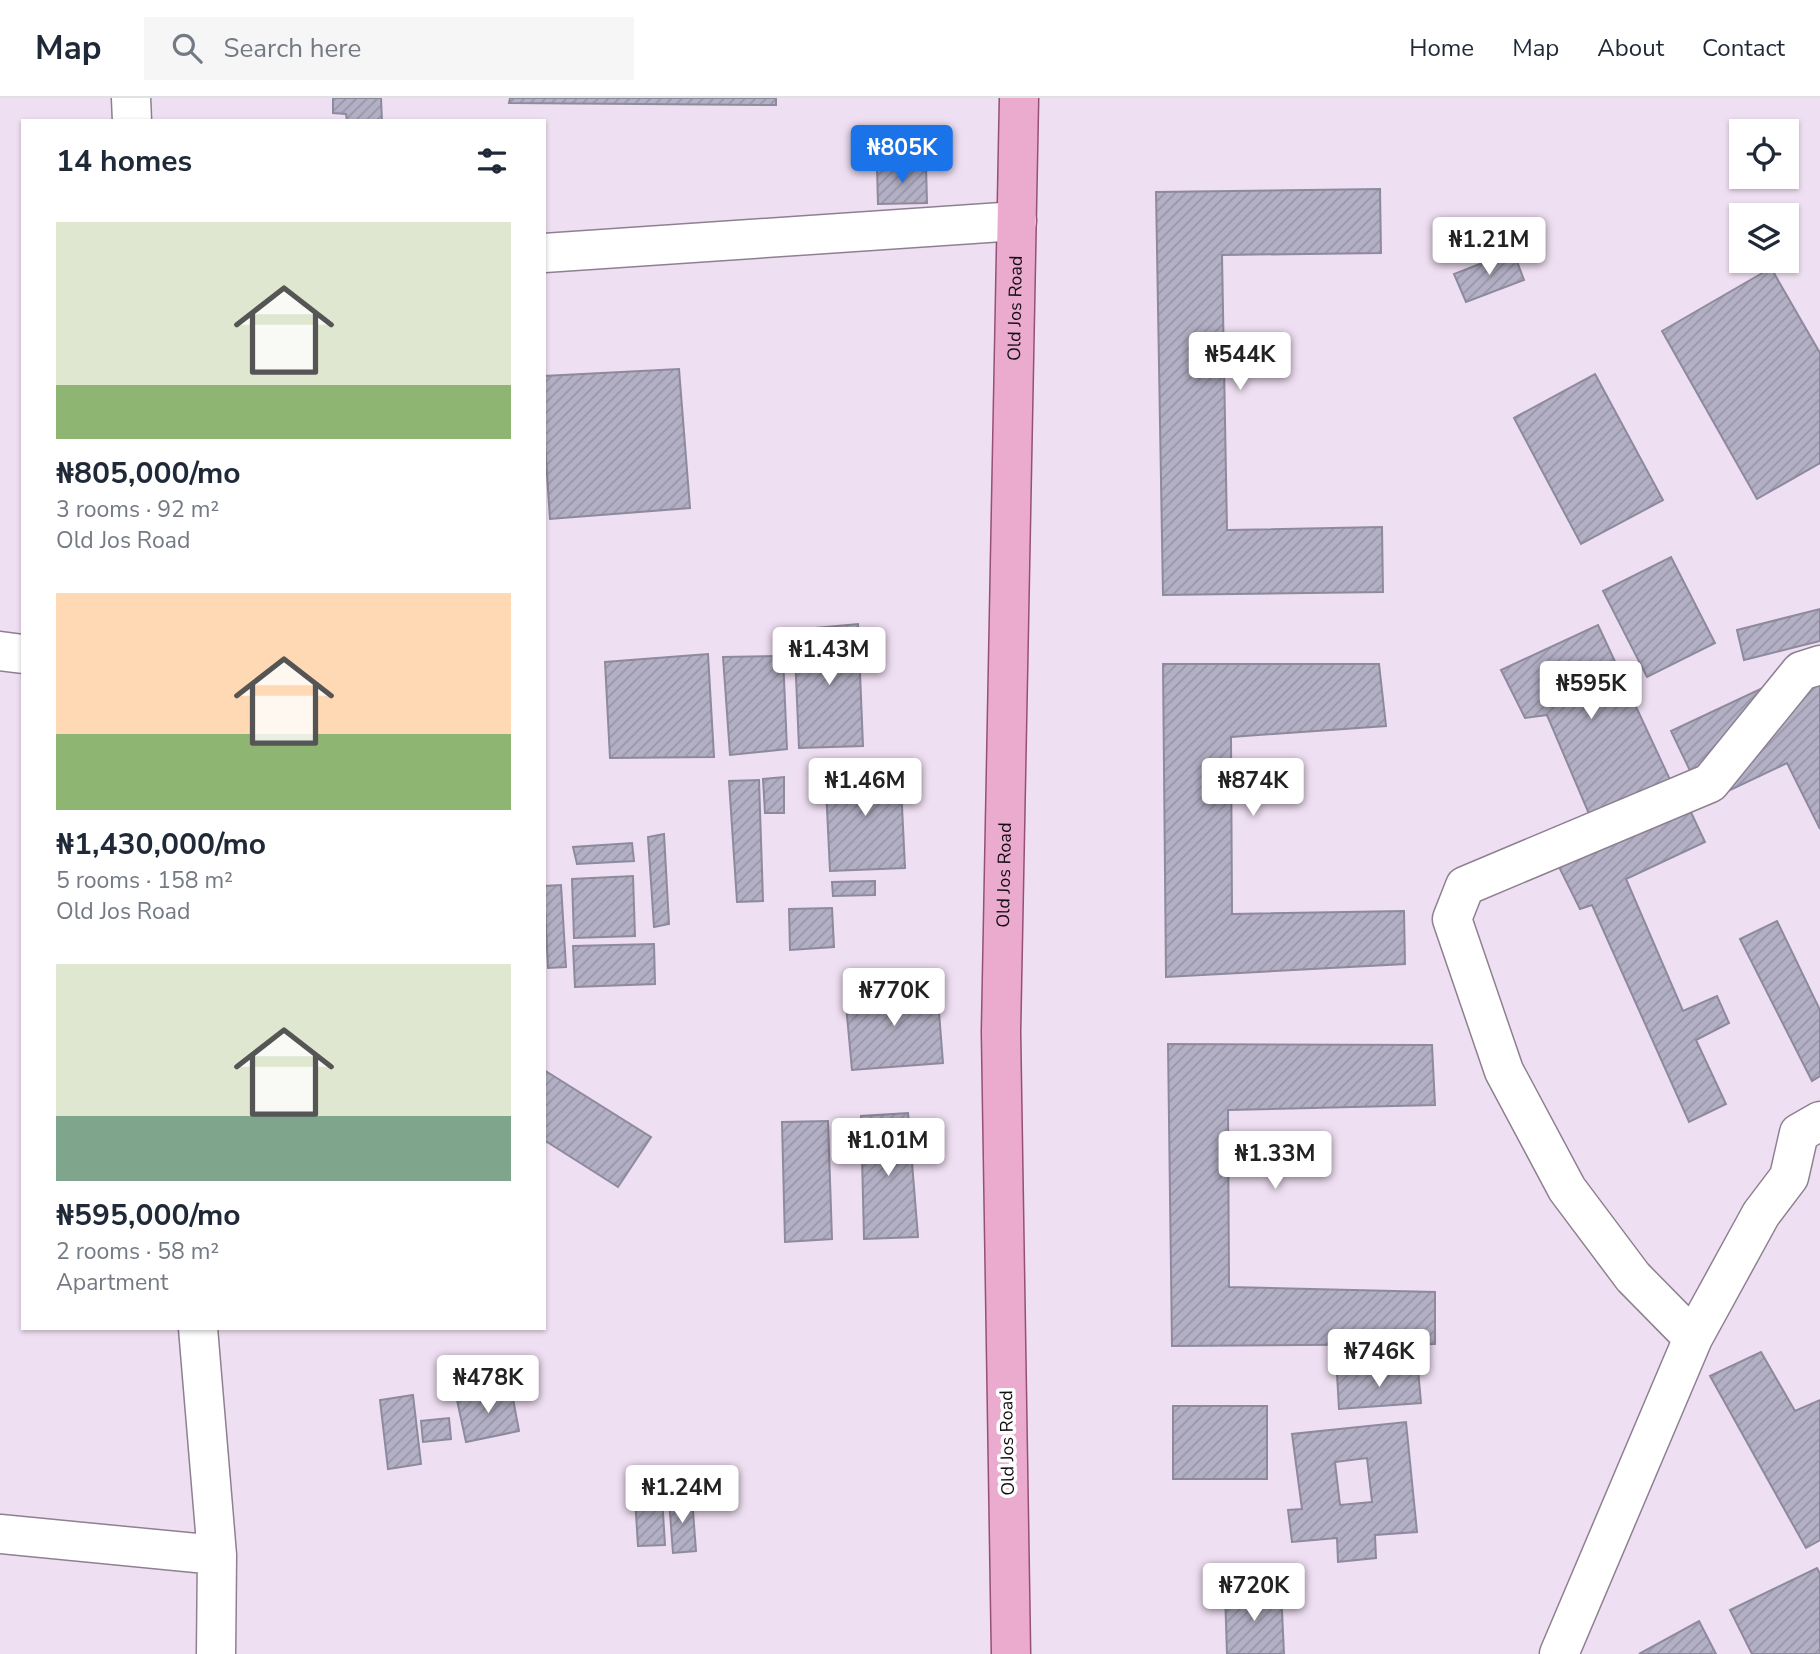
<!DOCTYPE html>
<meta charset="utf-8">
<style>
body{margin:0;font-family:"Nunito Sans",sans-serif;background:#f6f6f7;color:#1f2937;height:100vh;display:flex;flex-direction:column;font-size:26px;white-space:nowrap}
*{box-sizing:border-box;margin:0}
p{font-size:23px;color:#747a83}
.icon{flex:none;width:38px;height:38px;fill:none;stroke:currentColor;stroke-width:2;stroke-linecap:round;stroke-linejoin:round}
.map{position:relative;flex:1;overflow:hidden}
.drawer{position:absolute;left:21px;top:21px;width:525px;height:1211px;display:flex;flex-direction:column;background:#fff;border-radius:0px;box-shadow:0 2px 5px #0004}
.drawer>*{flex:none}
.tools{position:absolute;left:1729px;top:21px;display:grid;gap:14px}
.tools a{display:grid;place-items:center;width:70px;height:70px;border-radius:0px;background:#fff;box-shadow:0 2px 5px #0004;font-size:35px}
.price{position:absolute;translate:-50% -60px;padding:0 16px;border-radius:7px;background:#fff;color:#222;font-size:23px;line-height:46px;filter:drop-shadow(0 2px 4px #0008)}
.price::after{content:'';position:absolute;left:50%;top:42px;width:21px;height:16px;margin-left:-10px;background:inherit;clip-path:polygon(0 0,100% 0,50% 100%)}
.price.selected{background:#1a73e8;color:#fff}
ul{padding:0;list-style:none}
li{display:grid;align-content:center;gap:14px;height:371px;padding:0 35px}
li span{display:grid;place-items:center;height:217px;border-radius:0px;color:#555}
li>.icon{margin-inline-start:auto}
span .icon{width:126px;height:126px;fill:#fffc;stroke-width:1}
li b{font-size:30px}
h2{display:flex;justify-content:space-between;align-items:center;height:84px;padding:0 35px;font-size:30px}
header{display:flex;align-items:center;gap:42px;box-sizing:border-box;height:98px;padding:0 35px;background:#fff;border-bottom:2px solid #e0e1e3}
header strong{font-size:33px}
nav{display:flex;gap:38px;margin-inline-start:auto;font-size:24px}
.search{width:490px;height:63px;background:#f6f6f7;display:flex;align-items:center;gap:18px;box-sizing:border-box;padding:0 24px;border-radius:0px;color:#747a83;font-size:26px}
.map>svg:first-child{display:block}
.building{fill:url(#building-hatch);stroke:#8e8a9e;stroke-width:2;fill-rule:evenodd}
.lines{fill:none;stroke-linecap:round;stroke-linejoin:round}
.minor-casing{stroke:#8e8091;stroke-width:41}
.major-casing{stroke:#964f78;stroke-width:41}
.minor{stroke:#fff;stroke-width:38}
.major{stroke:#ebabcf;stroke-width:38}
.labels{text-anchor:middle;stroke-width:7;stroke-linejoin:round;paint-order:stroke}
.street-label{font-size:18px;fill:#120d13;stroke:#fff}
</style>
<header>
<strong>Map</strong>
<div class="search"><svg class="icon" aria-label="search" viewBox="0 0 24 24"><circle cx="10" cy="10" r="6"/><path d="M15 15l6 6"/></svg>Search here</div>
<nav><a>Home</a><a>Map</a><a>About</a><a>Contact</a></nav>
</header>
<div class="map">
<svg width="1820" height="1556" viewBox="0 0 1820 1556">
<defs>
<pattern id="building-hatch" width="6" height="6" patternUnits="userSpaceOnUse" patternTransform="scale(1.75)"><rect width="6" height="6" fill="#b3afc4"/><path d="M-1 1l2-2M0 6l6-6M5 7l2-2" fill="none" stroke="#9995a8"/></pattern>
</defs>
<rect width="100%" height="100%" fill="#efdff2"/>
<!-- building -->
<path class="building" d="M333 0H381L382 23H347L346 16 333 15Z
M510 0H776V7L509 5Z
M926 68 927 105 878 106 877 69Z
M1380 91 1381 155 1222 157 1227 432 1382 429 1383 494 1163 497 1156 94Z
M1513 153 1524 182 1466 204 1454 176Z
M1771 170 1820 255V365L1757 401 1662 233Z
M679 271 690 410 550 421 544 332V278Z
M1595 276 1663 402 1581 446 1514 320Z
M1671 459 1715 545 1647 579 1603 493Z
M1820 511V543L1744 562 1737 532Z
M858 526 863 648 799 650 794 532Z
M1598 527 1672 686 1592 723 1547 617 1525 620 1501 572Z
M708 556 714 659 610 660 605 564Z
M783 558 787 651 730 657 723 559Z
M1816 565 1820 574V731L1787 665 1705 704 1671 633Z
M1163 566H1379L1386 628 1231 639 1232 816 1404 813 1405 866 1166 879Z
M900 667 905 770 830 773 825 670Z
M784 679V715H765L763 681Z
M759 682 763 803 737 804 729 683Z
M1688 708 1705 744 1626 781 1683 913 1717 898 1729 925 1696 942 1726 1006 1689 1024 1592 807 1580 811 1559 769Z
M664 736 669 826 654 829 648 739Z
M632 745 634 763 577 766 573 749Z
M633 778 635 838 574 840 572 781Z
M875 783V797L833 798 832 784Z
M561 787 566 869 548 870 544 788Z
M832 810 834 849 790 852 789 811Z
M1777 823 1820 912V978L1812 983 1740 841Z
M654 846 655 886 575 889 573 848Z
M937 889 943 965 852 972 845 896Z
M1168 946 1432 947 1435 1007 1228 1012 1229 1189 1435 1194V1246L1172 1248Z
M544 972 651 1039 618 1089 544 1042Z
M908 1015 918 1139 864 1141 861 1018Z
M828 1023 832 1141 785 1144 782 1024Z
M1761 1254 1795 1313 1820 1302V1442L1806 1450 1710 1278Z
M1418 1271 1421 1305 1339 1311 1337 1276Z
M511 1290 519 1333 466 1344 457 1302Z
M413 1297 421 1366 388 1371 380 1302Z
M1173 1308H1267V1381H1173Z
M449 1320 451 1341 423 1344 421 1323Z
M1406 1324 1417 1434 1375 1437 1376 1460 1338 1464 1337 1440 1292 1444 1288 1412 1302 1411 1292 1336ZM1367 1360 1372 1404 1340 1407 1335 1364Z
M661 1382 665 1447 638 1448 634 1384Z
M692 1400 696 1453 673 1455 669 1401Z
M1817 1470 1820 1476V1556H1752L1730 1512Z
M1281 1492 1284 1556H1227L1225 1494Z
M1699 1523 1716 1556H1639Z"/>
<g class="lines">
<!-- minor casing -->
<g class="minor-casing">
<path id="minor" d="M131 0 132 23
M544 155 1017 123
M0 553 23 556
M198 1230 217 1457 216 1556
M1693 1240 1633 1179 1567 1091 1504 973 1452 821 1465 788 1710 685 1801 573 1820 567
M0 1436 217 1457
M1559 1556 1693 1240 1761 1116 1789 1079 1799 1035 1820 1023"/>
</g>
<!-- major casing -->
<g class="major-casing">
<g id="major">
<path id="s1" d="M1011 1556 1001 934 1019 0"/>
</g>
</g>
<!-- minor -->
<use href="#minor" class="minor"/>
<!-- major -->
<use href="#major" class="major"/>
</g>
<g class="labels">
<!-- street labels -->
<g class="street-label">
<text dy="6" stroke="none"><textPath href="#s1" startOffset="1346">Old Jos Road</textPath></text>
<text dy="6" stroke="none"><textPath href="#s1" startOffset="779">Old Jos Road</textPath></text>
<text transform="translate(1007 1345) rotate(-91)" y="6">Old Jos Road</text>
</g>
</g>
</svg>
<div class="tools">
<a><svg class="icon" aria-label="locate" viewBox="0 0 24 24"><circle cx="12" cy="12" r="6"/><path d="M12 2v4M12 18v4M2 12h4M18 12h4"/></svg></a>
<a><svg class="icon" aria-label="layers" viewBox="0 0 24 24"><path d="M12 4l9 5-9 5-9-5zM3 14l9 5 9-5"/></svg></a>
</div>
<b class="price selected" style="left:902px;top:87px">₦805K</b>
<b class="price" style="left:1489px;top:179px">₦1.21M</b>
<b class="price" style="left:1240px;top:294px">₦544K</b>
<b class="price" style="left:829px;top:589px">₦1.43M</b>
<b class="price" style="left:1591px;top:623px">₦595K</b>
<b class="price" style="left:865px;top:720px">₦1.46M</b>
<b class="price" style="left:1253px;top:720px">₦874K</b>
<b class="price" style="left:894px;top:930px">₦770K</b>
<b class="price" style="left:888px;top:1080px">₦1.01M</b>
<b class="price" style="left:1275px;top:1093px">₦1.33M</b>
<b class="price" style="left:1379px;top:1291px">₦746K</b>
<b class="price" style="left:488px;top:1317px">₦478K</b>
<b class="price" style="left:682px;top:1427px">₦1.24M</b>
<b class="price" style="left:1254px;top:1525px">₦720K</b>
<section class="drawer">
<h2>14 homes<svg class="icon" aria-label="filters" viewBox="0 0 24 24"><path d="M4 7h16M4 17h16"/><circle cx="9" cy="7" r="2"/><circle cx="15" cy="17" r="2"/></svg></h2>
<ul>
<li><span style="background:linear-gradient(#dfe7d0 75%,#8fb573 0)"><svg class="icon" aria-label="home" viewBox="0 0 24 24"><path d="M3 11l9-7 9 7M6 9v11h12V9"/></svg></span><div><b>₦805,000/mo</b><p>3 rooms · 92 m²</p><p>Old Jos Road</p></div></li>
<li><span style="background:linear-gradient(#ffd9b3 65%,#8fb573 0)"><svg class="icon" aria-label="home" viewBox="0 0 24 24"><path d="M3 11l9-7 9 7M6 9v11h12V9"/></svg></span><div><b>₦1,430,000/mo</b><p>5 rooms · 158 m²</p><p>Old Jos Road</p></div></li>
<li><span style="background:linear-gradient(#dfe7d0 70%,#7fa58c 0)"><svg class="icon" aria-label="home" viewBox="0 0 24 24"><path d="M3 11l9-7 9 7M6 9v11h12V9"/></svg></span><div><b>₦595,000/mo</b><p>2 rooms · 58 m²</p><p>Apartment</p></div></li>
</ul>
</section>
</div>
